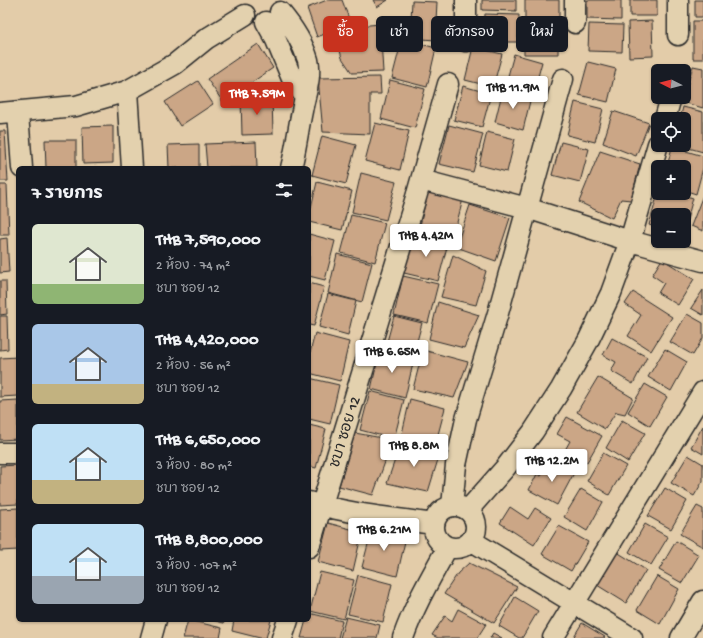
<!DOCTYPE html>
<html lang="th">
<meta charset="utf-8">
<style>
body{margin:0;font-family:"Gochi Hand","Playpen Sans Thai",sans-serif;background:#20242c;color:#f1f3f6;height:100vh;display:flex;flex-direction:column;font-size:15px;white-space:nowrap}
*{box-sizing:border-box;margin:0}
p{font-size:13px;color:#9ea1a6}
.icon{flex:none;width:22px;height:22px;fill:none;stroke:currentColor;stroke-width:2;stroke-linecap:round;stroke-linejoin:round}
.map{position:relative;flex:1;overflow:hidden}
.side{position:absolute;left:16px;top:166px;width:295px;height:456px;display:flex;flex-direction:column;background:#171b24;border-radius:6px;box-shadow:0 1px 3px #0004}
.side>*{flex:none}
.banner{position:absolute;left:323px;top:16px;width:320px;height:36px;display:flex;gap:8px}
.needle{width:26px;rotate:276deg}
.buttons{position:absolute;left:651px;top:64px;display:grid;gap:8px}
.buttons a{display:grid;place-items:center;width:40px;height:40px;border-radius:6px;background:#171b24;box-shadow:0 1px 3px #0004;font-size:20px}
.price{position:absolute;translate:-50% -34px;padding:0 9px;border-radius:4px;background:#fff;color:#222;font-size:13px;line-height:26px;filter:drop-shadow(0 1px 2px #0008)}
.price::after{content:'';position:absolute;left:50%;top:24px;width:12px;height:9px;margin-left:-6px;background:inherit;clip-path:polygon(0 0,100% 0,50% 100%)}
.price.current{background:#c8321e;color:#fff}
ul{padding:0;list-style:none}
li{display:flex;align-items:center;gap:12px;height:100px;padding:0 16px}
li span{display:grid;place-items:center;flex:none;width:112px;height:80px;border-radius:6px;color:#555}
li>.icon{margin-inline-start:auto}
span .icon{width:48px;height:48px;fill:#fffc;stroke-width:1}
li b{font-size:17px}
h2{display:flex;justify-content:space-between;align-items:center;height:48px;padding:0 16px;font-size:17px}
.pill{padding:0 14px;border-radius:6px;background:#171b24;box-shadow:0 1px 3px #0004;font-size:14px;line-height:36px}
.pill.current{background:#c8321e;color:#fff}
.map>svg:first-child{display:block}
.building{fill:#cba686;stroke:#2b2b2b}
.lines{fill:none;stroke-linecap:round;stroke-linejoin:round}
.minor-casing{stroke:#2b2b2b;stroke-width:23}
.minor{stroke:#e3d1ae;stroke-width:20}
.labels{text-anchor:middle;stroke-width:3;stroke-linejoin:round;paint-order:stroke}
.street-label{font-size:15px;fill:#2b2b2b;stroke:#e3d1ae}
</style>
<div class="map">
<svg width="703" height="638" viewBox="0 0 703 638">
<rect width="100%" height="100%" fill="#e3cca9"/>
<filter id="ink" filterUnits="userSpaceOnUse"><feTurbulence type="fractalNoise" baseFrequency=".025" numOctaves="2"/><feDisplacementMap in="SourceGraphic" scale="8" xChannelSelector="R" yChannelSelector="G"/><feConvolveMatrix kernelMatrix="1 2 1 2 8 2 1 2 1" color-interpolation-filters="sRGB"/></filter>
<g filter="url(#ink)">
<!-- building -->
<path class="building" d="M327 0H342L351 24 317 37 307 8Z
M373 0H388L377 7Z
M482 0H516V11L482 10Z
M525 0H559V21H525Z
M587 0H621V20L587 19Z
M630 0H657V16H630Z
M695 0H703V17H695Z
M412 1 437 2 435 40 410 38Z
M485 14 519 15 518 42H484Z
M652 21 653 56 629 57 628 22Z
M693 21H703V59H693Z
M380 24 383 72 352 73 342 58 335 32 359 26Z
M589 24 623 25 622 52 588 51Z
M524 26 558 27V54H524Z
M402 39 436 48 427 87 392 78Z
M258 44 273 68 223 102 207 79Z
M473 47 502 54 493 87 465 80Z
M514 54 542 62 533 95 505 87Z
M588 62 616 69 608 102 579 95Z
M693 66 703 68V108L682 102Z
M380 77 381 94H370V134L323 132 318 78Z
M390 80 425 89 415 128 381 119Z
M198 81 213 104 180 126 165 102Z
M463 86 491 94 482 127 454 120Z
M503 89 531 97 523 130 495 122Z
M272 97 273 134 242 135 241 98Z
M575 102 603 109 595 142 567 135Z
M683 107 703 112V152L678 145H684V119H680Z
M613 111 649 123 636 156 603 143Z
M375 123 409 131 400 170 365 161Z
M449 125 483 134 473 172 439 164Z
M113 126V163L83 164 82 127Z
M0 131H5L8 181H0Z
M487 132 515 139 507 172 479 165Z
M322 136 356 145 346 184 312 175Z
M45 140H76V168H46Z
M256 142 257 168H207L205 144Z
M561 142 589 149 580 182 552 175Z
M199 144V168H169L168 145Z
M672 147 703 156V168L696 194 684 190V167H667Z
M600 151 640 164 631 200 621 199 612 218 579 202Z
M361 173 396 182 386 220 352 212Z
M317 182 352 191 342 230 309 222V216Z
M0 185H7L9 235H0Z
M428 191 463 199 453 238 419 230Z
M658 193H676L693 198 684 231V215H658V228L649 225Z
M703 195V231L691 226Z
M470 205 510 218 496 261 456 247Z
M351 215 385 223 375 262 341 253Z
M309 234 335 241 325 280 309 276Z
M413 234 448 243 438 281 404 273Z
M7 238 9 272 0 273V239Z
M337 254 372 263 362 302 328 293Z
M453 255 486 271 476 305 441 297Z
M662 259 694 279 678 305 658 293 664 283 652 275Z
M403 276 438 284 428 323 394 315Z
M0 281H6L7 314 0 315Z
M309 283 324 287 314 326 309 325Z
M703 290V315L691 308Z
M633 292 672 317 651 351 628 336 641 315 625 304Z
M328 294 356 301 348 335 319 327Z
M438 302 479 315 464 348 429 339Z
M687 314 703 323V338L693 355 670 342Z
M0 316H7L8 349 0 350Z
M394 316 422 323 413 356 385 349Z
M315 333 349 342 340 381 309 373V357Z
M612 338 647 357 633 384 611 371 616 362 603 355Z
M665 349 687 362 671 391 648 377Z
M380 350 414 359 405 398 371 389Z
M423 350 468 362 454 398 413 389Z
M18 357V396L0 397V358Z
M598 377 633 398 625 414 616 412 605 429 577 412Z
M309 378 339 385 330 424 309 419Z
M645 384 667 397 650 426 628 412Z
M370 391 404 400 394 439 360 430Z
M410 399 445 408 435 446 401 438Z
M18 400V439L0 440V401Z
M567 417 602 436 587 462 565 450 570 441 557 434Z
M622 420 645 433 628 462 606 448Z
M309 425 326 429 316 468 309 466Z
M703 426V454L691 447Z
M355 433 393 440 373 495 339 486Z
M401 442 440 453 428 492 387 483Z
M603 453 626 466 609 495 587 481Z
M688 455 703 464V481L694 496 671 483Z
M554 462 574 473 557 505 529 490 537 474 541 476 545 470Z
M18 465V504L0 505V466Z
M665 488 687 501 671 529 648 516Z
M581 489 603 502 587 531 564 517Z
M697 506 703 509V547L680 534Z
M510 507 528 519 535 508 551 518 534 545 500 523Z
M18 508V550L0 551V509Z
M328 523 362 532 353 571 318 562Z
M645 524 668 537 651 565 629 552Z
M559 526 588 542 571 571 542 554Z
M372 529 406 537 397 576 362 567Z
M676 541 699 555 682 583 659 570Z
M617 552 646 570 626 603 597 585Z
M469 563 517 587 494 623 444 594 458 573Z
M320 572 354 580 344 619 310 611Z
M358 575 392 584 383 622 348 614Z
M657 576 679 589 660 624 637 610Z
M515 597 538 611 522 638H519L499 626Z
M458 609 486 624 477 638H438L432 635 445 616 452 621Z
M309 613 342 621 338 638H301L306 620H309Z
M346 617 380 625 377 638H340Z
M188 620 222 628 220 638H183Z
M212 620H225L224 623Z
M234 620H271L266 638H260L232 631Z
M582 623 605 637 604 638H573Z
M493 633 502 638H490Z"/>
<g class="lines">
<!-- minor casing -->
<g class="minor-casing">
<path id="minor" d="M280 12C291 25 303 43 308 60 312 77 305 94 302 111 298 130 296 149 291 168
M266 22 276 40 293 81 305 96
M575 23V0
M678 35V0
M466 41V0
M127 91 132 168
M0 113 76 106 127 91 175 64 206 39 245 15
M18 113 22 168
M665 119 671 97
M421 180 527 208 630 241 703 261
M0 453H18
M309 502C349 514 393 518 434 524
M434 527a21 21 0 1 1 42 0a21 21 0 1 1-42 0Z
M452 506 456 465 466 419 498 313 563 79
M468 510 506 467 533 432 561 389 588 341 611 293 630 241 658 144
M472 541 632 638
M309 547 417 194 448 84
M151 638 156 620
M282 638 288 620
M403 638C414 606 431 577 447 548
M553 638 703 392
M681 638 703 601"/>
</g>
<!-- minor -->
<use href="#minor" class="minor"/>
</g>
</g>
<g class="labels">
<!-- street labels -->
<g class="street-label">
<text transform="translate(344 432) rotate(-73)" y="5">ชบา ซอย 12</text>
</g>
</g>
</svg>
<div class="buttons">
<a><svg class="needle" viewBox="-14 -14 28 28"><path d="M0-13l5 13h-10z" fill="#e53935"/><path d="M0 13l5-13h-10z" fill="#9ea1a6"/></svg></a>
<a><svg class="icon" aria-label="locate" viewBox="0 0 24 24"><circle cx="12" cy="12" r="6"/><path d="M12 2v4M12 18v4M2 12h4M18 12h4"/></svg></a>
<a>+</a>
<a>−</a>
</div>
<b class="price" style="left:513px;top:110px">THB 11.9M</b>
<b class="price current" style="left:257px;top:116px">THB 7.59M</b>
<b class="price" style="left:426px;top:258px">THB 4.42M</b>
<b class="price" style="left:392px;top:374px">THB 6.65M</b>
<b class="price" style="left:414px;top:468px">THB 8.8M</b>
<b class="price" style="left:552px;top:483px">THB 12.2M</b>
<b class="price" style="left:384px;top:552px">THB 6.21M</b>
<div class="banner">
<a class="pill current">ซื้อ</a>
<a class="pill">เช่า</a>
<a class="pill">ตัวกรอง</a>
<a class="pill">ใหม่</a>
</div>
<section class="side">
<h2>7 รายการ<svg class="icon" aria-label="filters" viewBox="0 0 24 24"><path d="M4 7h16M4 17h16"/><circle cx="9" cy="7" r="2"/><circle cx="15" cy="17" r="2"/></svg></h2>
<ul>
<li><span style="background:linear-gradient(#dfe7d0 75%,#8fb573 0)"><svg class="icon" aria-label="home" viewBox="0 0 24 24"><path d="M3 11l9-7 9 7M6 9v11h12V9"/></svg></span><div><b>THB 7,590,000</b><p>2 ห้อง · 74 m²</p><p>ชบา ซอย 12</p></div></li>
<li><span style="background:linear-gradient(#a9c7e8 75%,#c2b280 0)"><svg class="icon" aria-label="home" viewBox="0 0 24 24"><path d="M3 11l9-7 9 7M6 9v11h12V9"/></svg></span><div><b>THB 4,420,000</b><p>2 ห้อง · 56 m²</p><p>ชบา ซอย 12</p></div></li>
<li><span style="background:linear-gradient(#bfe0f5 70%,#c2b280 0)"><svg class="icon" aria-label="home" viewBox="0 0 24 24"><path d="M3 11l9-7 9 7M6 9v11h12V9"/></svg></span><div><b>THB 6,650,000</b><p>3 ห้อง · 80 m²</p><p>ชบา ซอย 12</p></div></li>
<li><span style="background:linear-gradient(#bfe0f5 65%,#9aa5b1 0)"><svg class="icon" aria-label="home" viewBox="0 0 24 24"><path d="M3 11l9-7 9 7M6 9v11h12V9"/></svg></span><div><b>THB 8,800,000</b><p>3 ห้อง · 107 m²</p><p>ชบา ซอย 12</p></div></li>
</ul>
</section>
</div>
